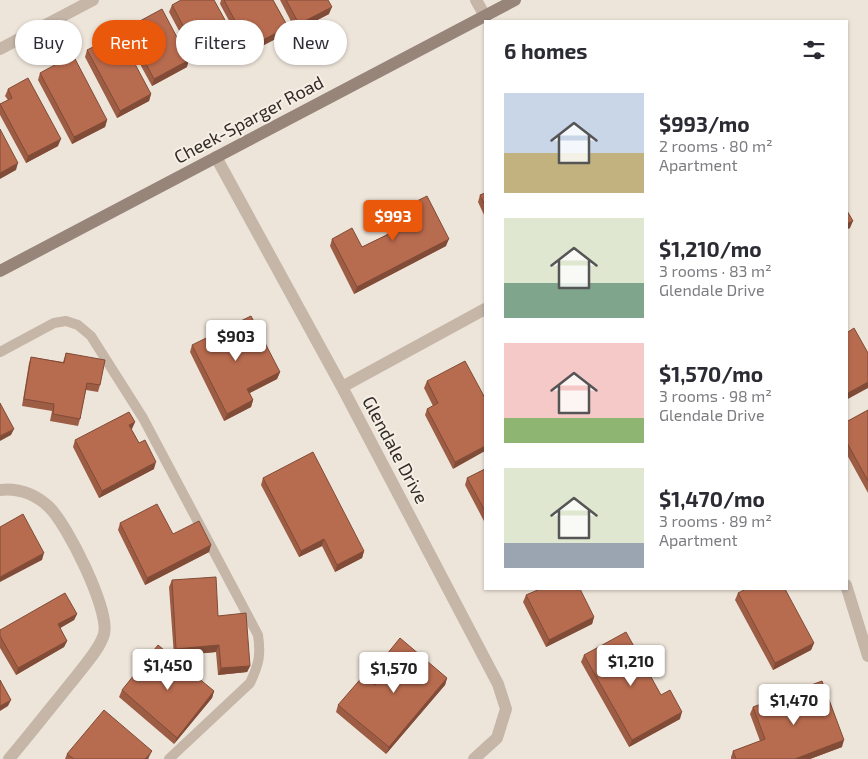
<!DOCTYPE html>
<meta charset="utf-8">
<style>
body{margin:0;font-family:"Exo 2",sans-serif;background:#f7f7f7;color:#2b2b33;height:100vh;display:flex;flex-direction:column;font-size:19px;white-space:nowrap}
*{box-sizing:border-box;margin:0}
p{font-size:16px;color:#7c7c81}
.icon{flex:none;width:28px;height:28px;fill:none;stroke:currentColor;stroke-width:2;stroke-linecap:round;stroke-linejoin:round}
.map{position:relative;flex:1;overflow:hidden}
.sheet{position:absolute;left:484px;top:20px;width:364px;height:570px;display:flex;flex-direction:column;background:#fff;border-radius:0px;box-shadow:0 1px 4px #0004}
.sheet>*{flex:none}
.guide{position:absolute;left:15px;top:20px;width:394px;height:45px;display:flex;gap:10px}
.price{position:absolute;translate:-50% -42px;padding:0 11px;border-radius:5px;background:#fff;color:#222;font-size:16px;line-height:32px;filter:drop-shadow(0 1px 2px #0008)}
.price::after{content:'';position:absolute;left:50%;top:30px;width:15px;height:11px;margin-left:-8px;background:inherit;clip-path:polygon(0 0,100% 0,50% 100%)}
.price.current{background:#ea580c;color:#fff}
ul{padding:0;list-style:none}
li{display:flex;align-items:center;gap:15px;height:125px;padding:0 20px}
li span{display:grid;place-items:center;flex:none;width:140px;height:100px;border-radius:0px;color:#555}
li>.icon{margin-inline-start:auto}
span .icon{width:60px;height:60px;fill:#fffc;stroke-width:1}
li b{font-size:21px}
h2{display:flex;justify-content:space-between;align-items:center;height:60px;padding:0 20px;font-size:21px}
.chip{padding:0 18px;border-radius:22px;background:#fff;box-shadow:0 1px 4px #0004;font-size:18px;line-height:45px}
.chip.current{background:#ea580c;color:#fff}
.map>svg:first-child{display:block}
.lines{fill:none;stroke-linecap:round;stroke-linejoin:round}
.service{stroke:#c5b6a8;stroke-width:10}
.minor{stroke:#c5b6a8;stroke-width:12}
.secondary{stroke:#98857a;stroke-width:12}
.wall{fill:#9d5c44}
.shaded-wall{fill:#804b37}
.building{fill:#b76b4f;stroke:#804b37}
.labels{text-anchor:middle;stroke-width:4;stroke-linejoin:round;paint-order:stroke}
.street-label{font-size:18px;fill:#322b27;stroke:#f6efe6}
</style>
<div class="map">
<svg width="868" height="759" viewBox="0 0 868 759">
<rect width="100%" height="100%" fill="#eee5da"/>
<g class="lines">
<!-- service -->
<path class="service" d="M0 352 54 323 66 321 78 325 91 336 143 418 258 635C261 655 259 664 250 683L169 759"/>
<!-- minor -->
<path class="minor" d="M476 0 485 16
M0 49 93 0
M216 157 342 387 498 684 506 709 497 738 474 759
M342 387 485 309
M0 490C18 488 35 494 49 507 67 524 110 610 104 634 100 649 83 667 74 679 52 706 31 733 9 759
M846 585 868 656"/>
<!-- secondary -->
<path class="secondary" d="M0 271 515 0"/>
</g>
<!-- wall -->
<path class="wall" d="M221 0H273L288 27 285 34 247 54 220 4Z
M280 0H328L329 14 296 31Z
M172 5 236 40 233 47 208 61 202 50 192 55 169 12Z
M127 28 187 67 152 86 124 35Z
M87 50 151 94 149 101 117 118 85 57Z
M40 73 107 120 105 127 72 144 38 80Z
M8 89 58 146 26 163 0 115V104L8 100 5 96Z
M485 193V217L478 202 480 195Z
M387 216 446 246 354 294 330 246 332 239 362 247 390 233 384 223Z
M192 345 280 372 277 379 250 393 253 400 251 407 224 421 190 352Z
M66 353 100 385 98 392 86 390 80 419 78 426 50 421 52 411 22 406 29 363 31 357 63 362Z
M427 381 485 398 453 469 425 415 427 409 433 406 424 388Z
M868 410V493L846 453V422Z
M135 422 131 429 154 469 99 498 73 447 75 440Z
M485 469V523L465 485 467 478Z
M263 478 364 551 362 558 335 572 322 546 299 557 261 485Z
M120 523 173 534 211 545 209 552 145 585 118 530Z
M172 580 218 616 250 666 247 672 218 675 216 652 174 656 169 587Z
M738 593 814 643 811 650 773 670 735 600Z
M526 595 594 617 592 624 546 647 523 602Z
M77 614 74 620 60 628 67 641 64 647 16 675 0 648V630Z
M584 655 661 695 680 719 629 747 581 662Z
M383 659 447 678 445 685 386 754 336 712 338 705 375 685 387 671 381 666Z
M122 690 214 691 212 698 174 744 119 697Z
M753 707 842 747 810 759H731V757L733 751 760 741 750 714Z
M67 754 149 758 148 759H65Z"/>
<!-- shaded-wall -->
<path class="shaded-wall" d="M332 7 329 14 296 31 299 24Z
M288 27 285 34 247 54 249 47Z
M236 40 233 47 208 61 210 54Z
M204 43 202 50 192 55 195 48Z
M189 60 187 67 152 86 154 79Z
M151 94 149 101 117 118 120 111Z
M107 120 105 127 72 144 74 137Z
M61 139 58 146 26 163 28 156Z
M18 163 16 170 0 179V173Z
M853 221 850 228 846 230V224Z
M449 239 446 246 354 294 357 287Z
M280 372 277 379 245 395 247 389Z
M868 382V388L846 400V394Z
M253 400 251 407 224 421 227 414Z
M135 422 132 429 127 432 129 425Z
M14 429 11 435 0 441V436Z
M485 446V451L453 469 455 462Z
M156 462 154 469 99 498 102 491Z
M324 539 322 546 299 557 301 551Z
M211 545 209 552 145 585 147 578Z
M364 551 362 558 335 572 337 565Z
M44 553 42 560 0 582V577Z
M77 614 74 620 55 631 58 624Z
M594 617 592 624 546 647 549 640Z
M67 641 64 647 16 675 18 668Z
M814 643 811 650 773 670 775 663Z
M219 645 216 652 174 656 176 649Z
M250 666 247 672 218 675 221 668Z
M447 678 445 685 386 754 389 747Z
M214 691 212 698 174 744 177 738Z
M11 700 8 706 0 711V706Z
M682 712 680 719 629 747 632 740Z
M844 740 842 747 810 759H795Z
M152 751 148 759H145Z"/>
<!-- building -->
<path class="building" d="M181 0H214L236 40 210 54 204 43 195 48 172 5Z
M224 0H273L288 27 249 47Z
M286 0H328L332 7 299 24Z
M162 9 189 60 154 79 127 28Z
M119 34 151 94 120 111 87 50Z
M73 55 107 120 74 137 40 73Z
M28 78 61 139 28 156 0 104 12 98 8 89Z
M0 129 18 163 0 173Z
M485 193V205L480 195Z
M427 196 449 239 357 287 332 239 352 228 362 247 395 231 387 216Z
M846 209 853 221 846 224Z
M251 316 280 372 247 389 253 400 227 414 192 345Z
M846 328 848 332 854 328 868 353V382L846 394Z
M66 353 105 360 100 385 87 383 80 419 53 414 54 404 24 399 31 357 64 363Z
M465 361 485 398V446L455 462 427 409 438 403 427 381Z
M0 403 14 429 0 436Z
M868 410V481L846 441V422Z
M129 412 135 422 129 425 139 443 145 440 156 462 102 491 75 440Z
M313 452 364 551 337 565 324 539 301 551 263 478Z
M485 469V511L467 478Z
M157 504 173 534 199 521 211 545 147 578 120 523Z
M23 514 44 553 0 577V527Z
M216 577 218 616 246 613 250 666 221 668 219 645 176 649 172 580Z
M540 589H580L594 617 549 640 526 595Z
M746 589H785L814 643 775 663 738 593Z
M65 593 77 614 58 624 67 641 18 668 0 636V630Z
M626 632 661 695 670 690 682 712 632 740 584 655Z
M400 638 447 678 389 747 338 705 364 675 375 685 392 666 383 659Z
M158 645 214 691 177 738 122 690Z
M0 680 11 700 0 706Z
M822 681 844 740 795 759H736L733 751 765 739 753 707Z
M104 710 152 751 145 759H74L67 754Z"/>
<g class="labels">
<!-- street labels -->
<g class="street-label">
<text transform="translate(249 120) rotate(-28)" y="6">Cheek-Sparger Road</text>
<text transform="translate(395 450) rotate(62)" y="6">Glendale Drive</text>
</g>
</g>
</svg>
<b class="price current" style="left:393px;top:242px">$993</b>
<b class="price" style="left:236px;top:362px">$903</b>
<b class="price" style="left:631px;top:687px">$1,210</b>
<b class="price" style="left:168px;top:691px">$1,450</b>
<b class="price" style="left:394px;top:694px">$1,570</b>
<b class="price" style="left:794px;top:726px">$1,470</b>
<div class="guide">
<a class="chip">Buy</a>
<a class="chip current">Rent</a>
<a class="chip">Filters</a>
<a class="chip">New</a>
</div>
<section class="sheet">
<h2>6 homes<svg class="icon" aria-label="filters" viewBox="0 0 24 24"><path d="M4 7h16M4 17h16"/><circle cx="9" cy="7" r="2"/><circle cx="15" cy="17" r="2"/></svg></h2>
<ul>
<li><span style="background:linear-gradient(#c9d6e8 60%,#c2b280 0)"><svg class="icon" aria-label="home" viewBox="0 0 24 24"><path d="M3 11l9-7 9 7M6 9v11h12V9"/></svg></span><div><b>$993/mo</b><p>2 rooms · 80 m²</p><p>Apartment</p></div></li>
<li><span style="background:linear-gradient(#dfe7d0 65%,#7fa58c 0)"><svg class="icon" aria-label="home" viewBox="0 0 24 24"><path d="M3 11l9-7 9 7M6 9v11h12V9"/></svg></span><div><b>$1,210/mo</b><p>3 rooms · 83 m²</p><p>Glendale Drive</p></div></li>
<li><span style="background:linear-gradient(#f6c9c9 75%,#8fb573 0)"><svg class="icon" aria-label="home" viewBox="0 0 24 24"><path d="M3 11l9-7 9 7M6 9v11h12V9"/></svg></span><div><b>$1,570/mo</b><p>3 rooms · 98 m²</p><p>Glendale Drive</p></div></li>
<li><span style="background:linear-gradient(#dfe7d0 75%,#9aa5b1 0)"><svg class="icon" aria-label="home" viewBox="0 0 24 24"><path d="M3 11l9-7 9 7M6 9v11h12V9"/></svg></span><div><b>$1,470/mo</b><p>3 rooms · 89 m²</p><p>Apartment</p></div></li>
</ul>
</section>
</div>
